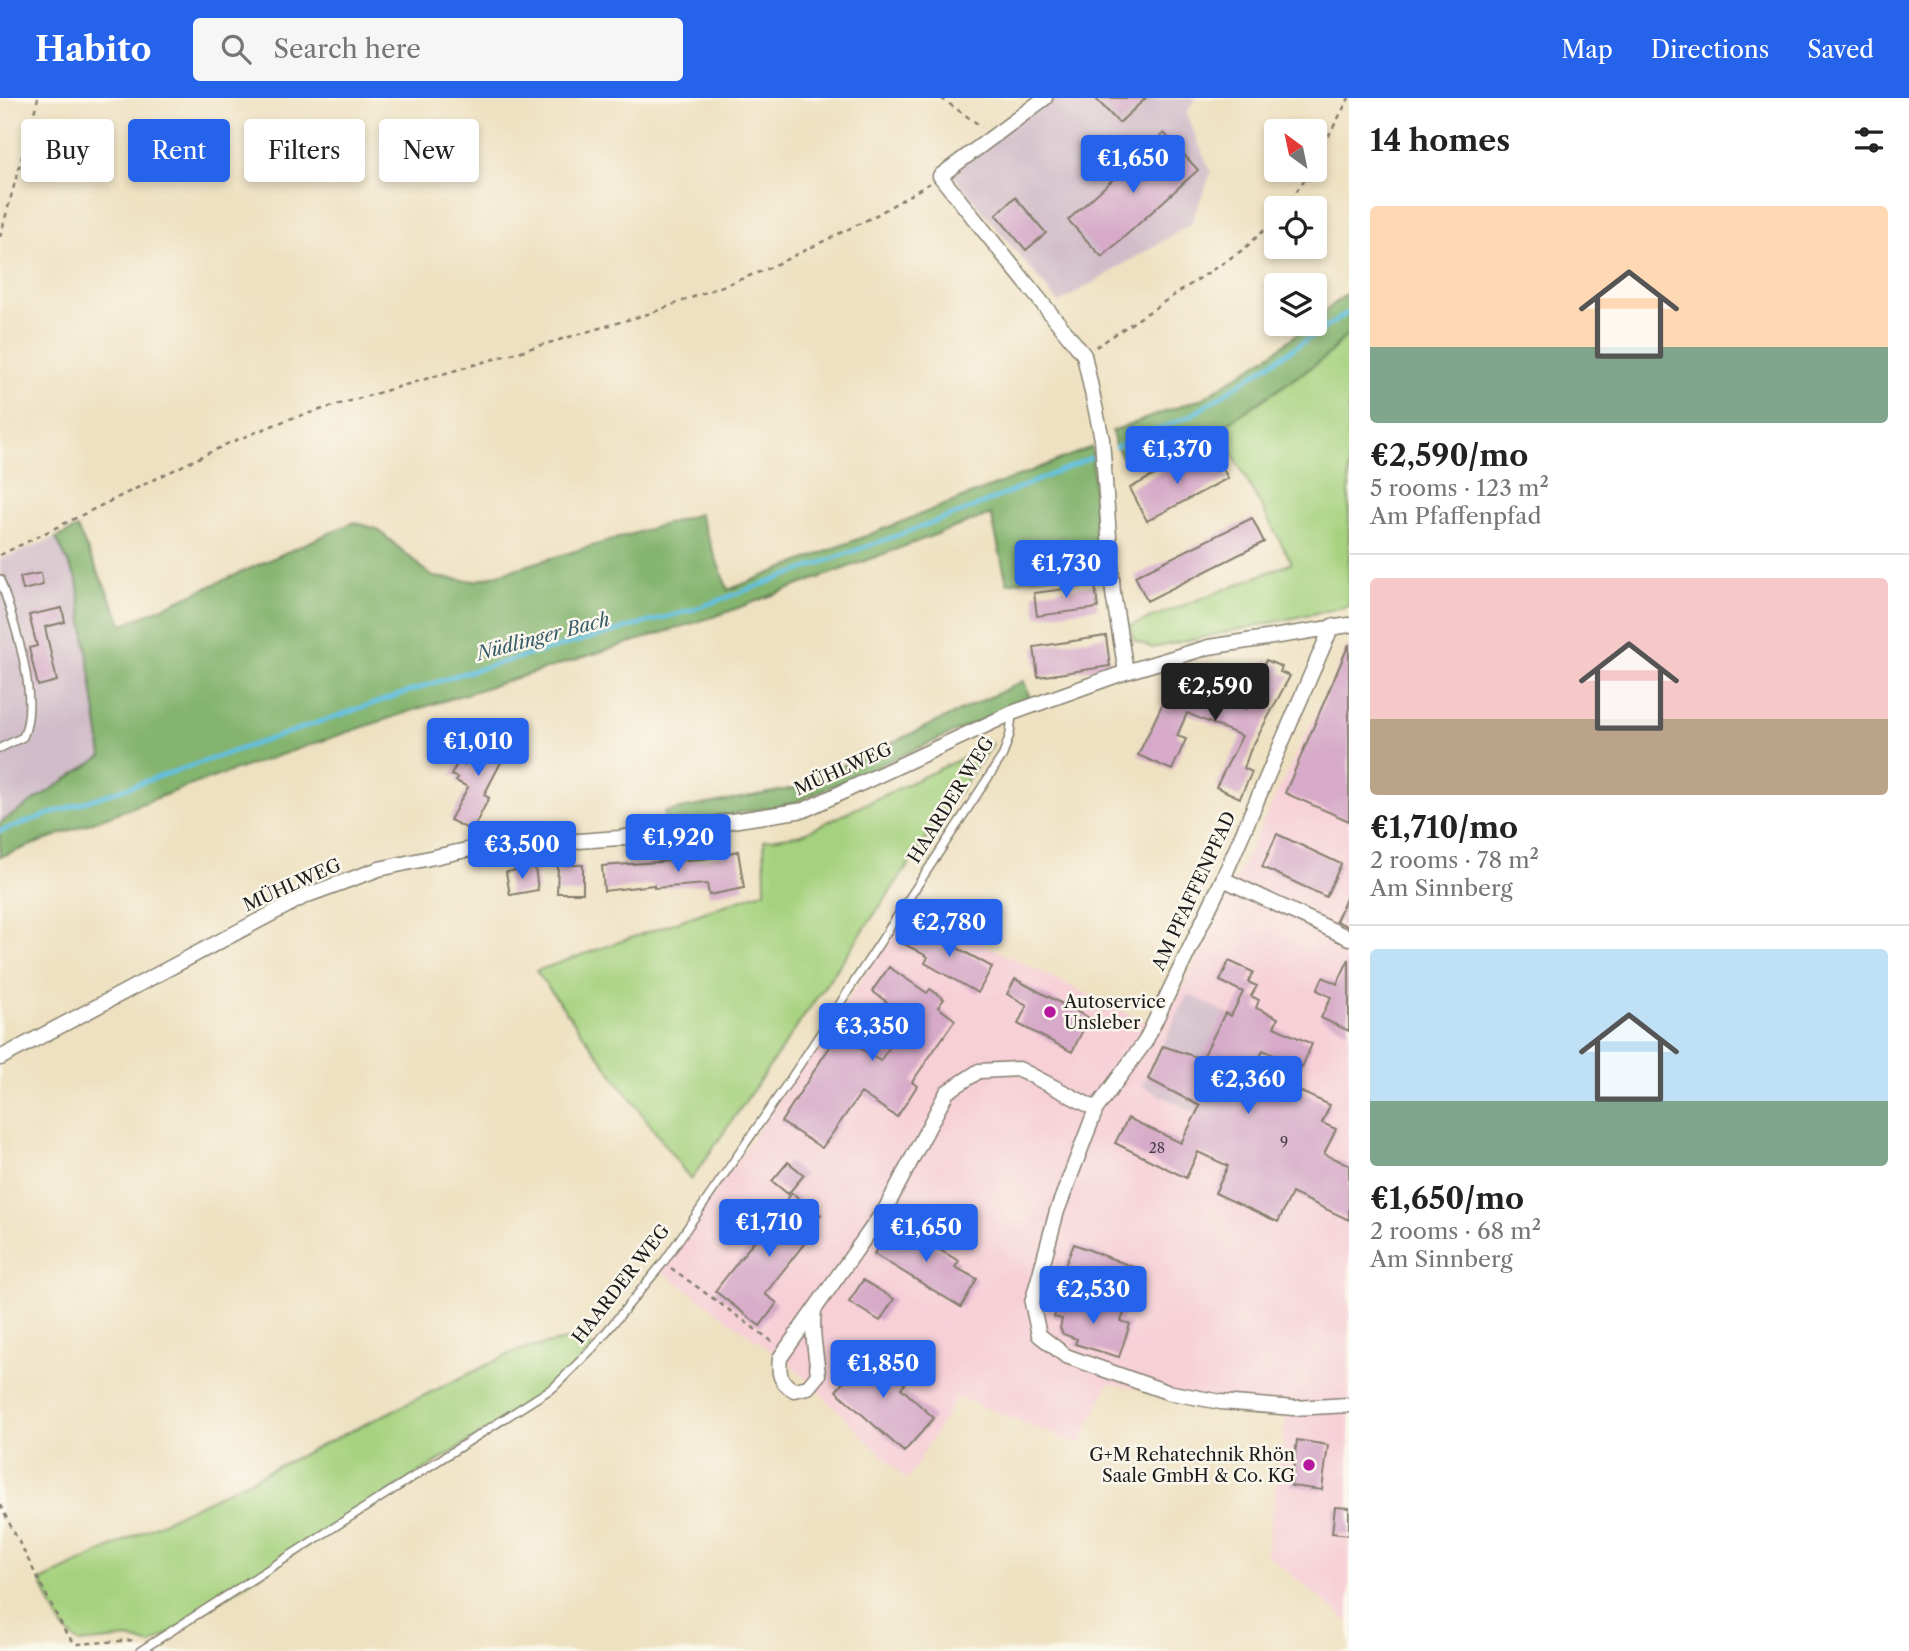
<!DOCTYPE html>
<meta charset="utf-8">
<style>
body{margin:0;font-family:"Libre Caslon Text",serif;background:#f6f6f6;color:#222;height:100vh;display:flex;flex-direction:column;font-size:26px;white-space:nowrap}
*{box-sizing:border-box;margin:0}
p{font-size:23px;color:#767676}
.icon{flex:none;width:38px;height:38px;fill:none;stroke:currentColor;stroke-width:2;stroke-linecap:round;stroke-linejoin:round}
.map{position:relative;flex:1;overflow:hidden}
.details{display:flex;flex-direction:column;background:#fff;width:560px}
.details>*{flex:none}
.guide{position:absolute;left:21px;top:21px;width:665px;height:63px;display:flex;gap:14px}
.needle{width:46px;rotate:327deg}
.tools{position:absolute;left:1264px;top:21px;display:grid;gap:14px}
.tools a{display:grid;place-items:center;width:63px;height:63px;border-radius:7px;background:#fff;box-shadow:0 4px 10px #0003;font-size:35px}
.price{position:absolute;translate:-50% -60px;padding:0 16px;border-radius:7px;background:#2563eb;color:#fff;font-size:23px;line-height:46px;filter:drop-shadow(0 2px 4px #0008)}
.price::after{content:'';position:absolute;left:50%;top:42px;width:21px;height:16px;margin-left:-10px;background:inherit;clip-path:polygon(0 0,100% 0,50% 100%)}
.price.current{background:#222;color:#fff}
ul{padding:0;list-style:none}
li{display:grid;align-content:center;gap:14px;height:371px;padding:0 21px}
li+li{border-top:2px solid #e0e0e0}
li span{display:grid;place-items:center;height:217px;border-radius:7px;color:#555}
li>.icon{margin-inline-start:auto}
span .icon{width:126px;height:126px;fill:#fffc;stroke-width:1}
li b{font-size:30px}
h2{display:flex;justify-content:space-between;align-items:center;height:84px;padding:0 21px;font-size:30px}
.tag{padding:0 24px;border-radius:7px;background:#fff;box-shadow:0 4px 10px #0003;font-size:24px;line-height:63px}
.tag.current{background:#2563eb;color:#fff}
header{display:flex;align-items:center;gap:42px;box-sizing:border-box;height:98px;padding:0 35px;background:#2563eb;color:#fff}
header strong{font-size:33px}
nav{display:flex;gap:38px;margin-inline-start:auto;font-size:24px}
.search{width:490px;height:63px;background:#f6f6f6;display:flex;align-items:center;gap:18px;box-sizing:border-box;padding:0 24px;border-radius:7px;color:#767676;font-size:26px}
main{display:flex;flex:1;min-height:0}
.map>svg:first-child{display:block}
.built{fill:#f6cfd7}
.industrial{fill:#d1bdc9}
.green{fill:#a6d27f;stroke:#61774e;stroke-width:2}
.forest{fill:#84b46e;stroke:#506845;stroke-width:2}
.lines{fill:none;stroke-linecap:round;stroke-linejoin:round}
.stream{stroke:#61bfdf;stroke-width:4.5}
.building{fill:#d6aac8}
.lane-casing{stroke:#857e6e;stroke-width:10}
.street-casing{stroke:#857e6e;stroke-width:17}
.path{stroke:#857e6e;stroke-width:2.5;stroke-dasharray:5 5;stroke-linecap:butt}
.lane{stroke:#fff;stroke-width:7}
.street{stroke:#fff;stroke-width:14}
.poi-dot{fill:#b5179e;stroke:#fbf7ec;stroke-width:2.5}
.labels{text-anchor:middle;stroke-width:5;stroke-linejoin:round;paint-order:stroke}
.number-label{font-size:14px;fill:#4a4047}
.street-label{font-size:18px;fill:#1c1c1c;stroke:#fbf7ec}
.poi-label{font-size:18px;fill:#1c1c1c;stroke:#fbf7ec;text-anchor:start}
.water-label{font-size:19px;font-style:italic;fill:#385d6a;stroke:#fbf7ec}
</style>
<header>
<strong>Habito</strong>
<div class="search"><svg class="icon" aria-label="search" viewBox="0 0 24 24"><circle cx="10" cy="10" r="6"/><path d="M15 15l6 6"/></svg>Search here</div>
<nav><a>Map</a><a>Directions</a><a>Saved</a></nav>
</header>
<main>
<div class="map">
<svg width="1349" height="1553" viewBox="0 0 1349 1553">
<rect width="100%" height="100%" fill="#fbf7ec"/>
<filter id="ink" filterUnits="userSpaceOnUse"><feTurbulence type="fractalNoise" baseFrequency=".0143" numOctaves="2"/><feDisplacementMap in="SourceGraphic" scale="14" xChannelSelector="R" yChannelSelector="G"/><feConvolveMatrix kernelMatrix="1 2 1 2 8 2 1 2 1" color-interpolation-filters="sRGB"/></filter>
<filter id="wash" filterUnits="userSpaceOnUse"><feTurbulence type="fractalNoise" baseFrequency=".00686" numOctaves="4" result="noise"/><feDisplacementMap in="SourceGraphic" scale="28" xChannelSelector="R" yChannelSelector="G"/><feGaussianBlur stdDeviation="1.57" result="paint"/><feColorMatrix in="noise" values="0 0 0 0 0 0 0 0 0 0 0 0 0 0 0 0 0 1.4 0 .05"/><feComposite in="paint" operator="in"/></filter>
<g filter="url(#wash)">
<rect width="100%" height="100%" fill="#eee1c1"/>
<!-- built -->
<path class="built" d="M1349 555V1524L1266 1456 1286 1320 1109 1285 1080 1347 957 1299 907 1382 794 1269 661 1173 910 811 1162 932 1342 562Z"/>
<!-- industrial -->
<path class="industrial" d="M1042 0H1196L1186 15 1211 75 1191 126 1059 205 951 75Z
M56 440 77 482 102 658 0 725V461Z
M1188 896 1274 939 1230 1032 1142 988Z"/>
<!-- green -->
<path class="green" d="M1349 235V508L1152 550 1134 542 1130 528 1292 465 1219 331 1323 261Z
M992 646 691 1082 536 873 765 793 764 742 802 736Z
M578 1239 593 1250 554 1289 151 1547 129 1540 79 1545C58 1531 51 1505 41 1483L516 1253Z"/>
<!-- forest -->
<path class="forest" d="M1349 194V235L1323 261 1219 331 1124 361 1115 348 1112 333 1203 300 1274 254 1310 226H1314V222Z
M1092 349 1097 469 1007 485 991 416 719 517 411 613 194 686 0 759V725L102 658 77 482 56 440 77 430 123 527 354 424 377 431 433 479 475 483 699 416 728 492Z
M1024 583 1030 601 794 705 667 727 664 714 795 690Z"/>
<g class="lines">
<!-- stream -->
<path class="stream" d="M1116 349 1192 317 1349 214
M0 733 457 577 692 512 970 411 1090 360"/>
</g>
<g id="blocks">
<!-- building -->
<path class="building" d="M1095 0H1146L1119 25Z
M1164 35 1198 72 1102 159 1068 122Z
M1015 99 1046 135 1026 152 996 117Z
M1214 355 1228 380 1147 423 1130 390 1169 369 1174 377Z
M1252 420 1264 444 1147 503 1135 478Z
M41 475 43 487 23 492 20 479Z
M1095 487 1098 510 1037 518 1034 495Z
M62 510 65 524 45 529 57 583 38 588 29 550 37 548 29 517Z
M1106 538 1110 568 1038 579 1034 549Z
M1349 546V723L1285 695Z
M1266 562 1282 569 1280 574 1290 578 1250 653 1244 670 1252 674 1240 700 1216 689 1242 638 1187 615 1177 638 1186 641 1172 672 1138 657 1175 580 1245 611Z
M493 633 512 643 484 697 489 700 472 733 450 722 468 689 456 683 458 680 451 677 458 664 464 667 476 644 485 648Z
M1277 736 1341 766 1326 799 1262 769Z
M738 753 744 790 709 797 707 786 654 790V787L604 793 602 768 703 761Z
M558 767H583V795H557Z
M535 769 538 792 510 797 506 774Z
M1349 794V829L1336 823Z
M914 826 992 869 978 895 925 865 928 859 903 845Z
M1349 861V933L1321 920 1331 899 1317 892 1323 879 1337 886Z
M1229 863 1253 874 1248 884 1257 888 1251 898 1259 902 1256 910 1278 920 1274 929 1312 946 1302 969 1263 952 1251 978 1285 994 1288 988 1330 1007 1322 1025 1336 1031 1324 1056 1349 1067V1122L1292 1095 1278 1124 1215 1095 1228 1068 1198 1054 1186 1080 1115 1045 1128 1020 1181 1045 1200 1008 1148 981 1163 948 1202 961 1225 915 1231 918 1243 894 1220 883Z
M889 869 927 895 930 891 944 901 938 909 955 922 912 984 917 988 897 1019 861 995 822 1050 781 1024 838 936 880 963 905 927 882 911 887 904 872 893Z
M1015 881 1089 920 1072 954 1018 926 1027 907 1007 896Z
M788 1064 804 1077 788 1096 772 1083Z
M792 1095 821 1117 814 1126 817 1129 765 1196 777 1205 760 1228 715 1193Z
M892 1125 959 1163 955 1169 977 1181 961 1209 874 1156Z
M1074 1146 1141 1172 1130 1200 1062 1174Z
M863 1182 894 1201 880 1223 849 1204Z
M1062 1199 1124 1215 1121 1223 1130 1226 1119 1259 1075 1246 1077 1241 1063 1236 1060 1230 1062 1221 1054 1219Z
M853 1247 890 1280 894 1275 905 1286 901 1290 934 1320 904 1354 836 1293 851 1275 839 1264Z
M1297 1342 1328 1347 1322 1392 1291 1388Z
M1335 1409 1349 1410V1437L1332 1435Z"/>
</g>
</g>
<g filter="url(#ink)">
<use href="#blocks" fill-opacity="0" stroke="#857e6e" stroke-width="2"/>
<g class="lines">
<!-- lane casing -->
<g class="lane-casing">
<path id="lane" d="M0 481C13 521 41 600 23 639L0 650
M140 1553 554 1289 593 1250 663 1165 791 980 1003 657 1010 636 1012 616"/>
</g>
<!-- street casing -->
<g class="street-casing">
<path id="street" d="M1045 0 940 78 1084 257 1102 341 1113 495 1126 574
M1332 528 1223 781 1145 944 1096 1011 1057 1113 1032 1205 1039 1237 1066 1258 1167 1294 1221 1304 1294 1310 1349 1307
M1223 781 1349 840
M0 960 305 798 379 771 471 751 619 740 804 712 1012 615 1126 574 1209 549 1349 527
M814 1212C811 1237 816 1253 818 1277L808 1289 794 1292C780 1285 778 1275 780 1260L886 1110 947 994 979 973 1019 971 1096 1011"/>
</g>
<!-- path -->
<path class="path" d="M941 0 982 29
M1314 65 1349 0
M1285 110 1311 72
M0 139 38 0
M1096 249 1244 151 1276 121
M0 457 229 345 289 321 651 215 765 172 873 119 930 85
M671 1170 773 1244
M0 1407 68 1539 78 1546 134 1542"/>
<!-- lane -->
<use href="#lane" class="lane"/>
<!-- street -->
<use href="#street" class="street"/>
</g>
</g>
<!-- markers -->
<g class="poi-dot">
<circle cx="1050" cy="914" r="7"/>
<circle cx="1309" cy="1367" r="7"/>
</g>
<g class="labels">
<!-- number labels -->
<g class="number-label">
<text x="1284" y="1049">9</text>
<text x="1157" y="1055">28</text>
</g>
<!-- street labels -->
<g class="street-label">
<text transform="translate(843 671) rotate(-24)" y="6">MÜHLWEG</text>
<text transform="translate(951 702) rotate(-58)" y="6">HAARDER WEG</text>
<text transform="translate(292 787) rotate(-24)" y="6">MÜHLWEG</text>
<text transform="translate(1194 793) rotate(-65)" y="6">AM PFAFFENPFAD</text>
<text transform="translate(621 1186) rotate(-52)" y="6">HAARDER WEG</text>
</g>
<!-- poi labels -->
<g class="poi-label">
<text x="1064" y="910">Autoservice<tspan x="1064" dy="21">Unsleber</tspan></text>
<text x="1295" y="1363" text-anchor="end">G+M Rehatechnik Rhön<tspan x="1295" dy="21">Saale GmbH &amp; Co. KG</tspan></text>
</g>
<!-- water labels -->
<g class="water-label">
<text transform="translate(543 538) rotate(-15)" y="7">Nüdlinger Bach</text>
</g>
</g>
</svg>
<div class="tools">
<a><svg class="needle" viewBox="-14 -14 28 28"><path d="M0-13l5 13h-10z" fill="#e53935"/><path d="M0 13l5-13h-10z" fill="#767676"/></svg></a>
<a><svg class="icon" aria-label="locate" viewBox="0 0 24 24"><circle cx="12" cy="12" r="6"/><path d="M12 2v4M12 18v4M2 12h4M18 12h4"/></svg></a>
<a><svg class="icon" aria-label="layers" viewBox="0 0 24 24"><path d="M12 4l9 5-9 5-9-5zM3 14l9 5 9-5"/></svg></a>
</div>
<b class="price" style="left:1133px;top:97px">€1,650</b>
<b class="price" style="left:1177px;top:388px">€1,370</b>
<b class="price" style="left:1066px;top:502px">€1,730</b>
<b class="price current" style="left:1215px;top:625px">€2,590</b>
<b class="price" style="left:478px;top:680px">€1,010</b>
<b class="price" style="left:678px;top:776px">€1,920</b>
<b class="price" style="left:522px;top:783px">€3,500</b>
<b class="price" style="left:949px;top:861px">€2,780</b>
<b class="price" style="left:872px;top:965px">€3,350</b>
<b class="price" style="left:1248px;top:1018px">€2,360</b>
<b class="price" style="left:769px;top:1161px">€1,710</b>
<b class="price" style="left:926px;top:1166px">€1,650</b>
<b class="price" style="left:1093px;top:1228px">€2,530</b>
<b class="price" style="left:883px;top:1302px">€1,850</b>
<div class="guide">
<a class="tag">Buy</a>
<a class="tag current">Rent</a>
<a class="tag">Filters</a>
<a class="tag">New</a>
</div>
</div>
<section class="details">
<h2>14 homes<svg class="icon" aria-label="filters" viewBox="0 0 24 24"><path d="M4 7h16M4 17h16"/><circle cx="9" cy="7" r="2"/><circle cx="15" cy="17" r="2"/></svg></h2>
<ul>
<li><span style="background:linear-gradient(#ffd9b3 65%,#7fa58c 0)"><svg class="icon" aria-label="home" viewBox="0 0 24 24"><path d="M3 11l9-7 9 7M6 9v11h12V9"/></svg></span><div><b>€2,590/mo</b><p>5 rooms · 123 m²</p><p>Am Pfaffenpfad</p></div></li>
<li><span style="background:linear-gradient(#f6c9c9 65%,#b9a48a 0)"><svg class="icon" aria-label="home" viewBox="0 0 24 24"><path d="M3 11l9-7 9 7M6 9v11h12V9"/></svg></span><div><b>€1,710/mo</b><p>2 rooms · 78 m²</p><p>Am Sinnberg</p></div></li>
<li><span style="background:linear-gradient(#bfe0f5 70%,#7fa58c 0)"><svg class="icon" aria-label="home" viewBox="0 0 24 24"><path d="M3 11l9-7 9 7M6 9v11h12V9"/></svg></span><div><b>€1,650/mo</b><p>2 rooms · 68 m²</p><p>Am Sinnberg</p></div></li>
</ul>
</section>
</main>
